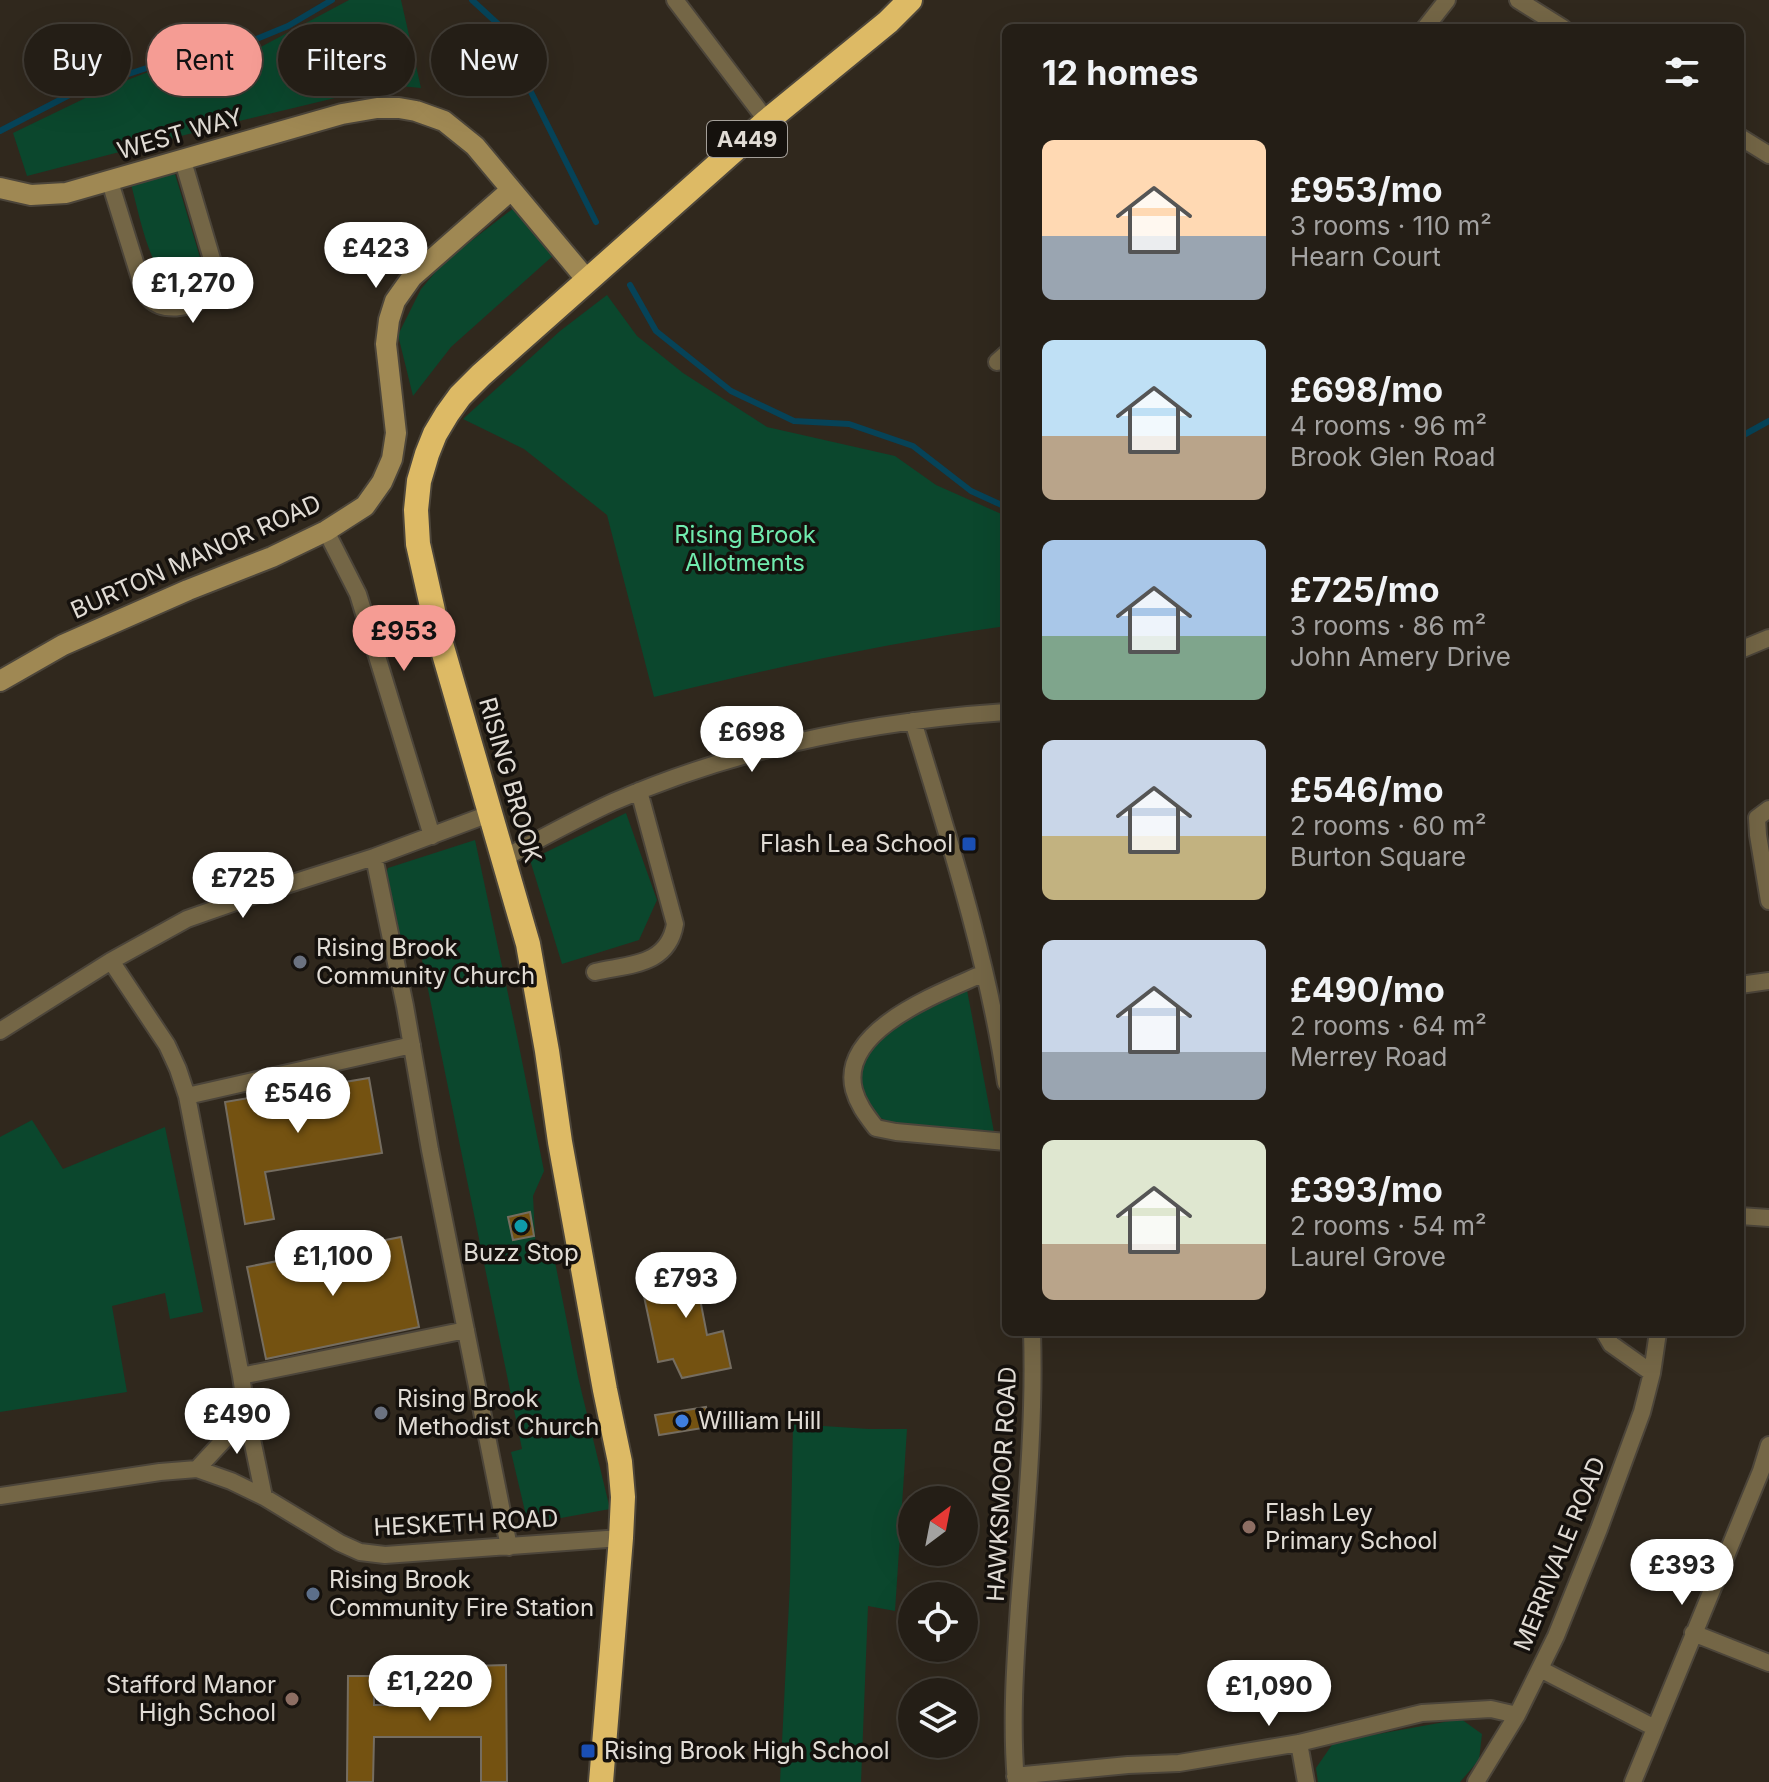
<!DOCTYPE html>
<meta charset="utf-8">
<style>
body{margin:0;font-family:Inter,sans-serif;background:#2c271f;color:#f1f3f6;height:100vh;display:flex;flex-direction:column;font-size:30px;white-space:nowrap}
*{box-sizing:border-box;margin:0}
p{font-size:26px;color:#a3a2a1}
.icon{flex:none;width:44px;height:44px;fill:none;stroke:currentColor;stroke-width:2;stroke-linecap:round;stroke-linejoin:round}
.map{position:relative;flex:1;overflow:hidden}
.panel{position:absolute;left:1002px;top:24px;width:742px;height:1312px;display:flex;flex-direction:column;background:#241e16;border-radius:12px;box-shadow:0 8px 32px #0002,0 0 0 2px #413c35}
.panel>*{flex:none}
.hud{position:absolute;left:24px;top:24px;width:760px;height:72px;display:flex;gap:16px}
.needle{width:52px;rotate:32deg}
.tools{position:absolute;left:898px;top:1486px;display:grid;gap:16px}
.tools a{display:grid;place-items:center;width:80px;height:80px;border-radius:50%;background:#241e16;box-shadow:0 8px 32px #0002,0 0 0 2px #413c35;font-size:40px}
.price{position:absolute;translate:-50% -68px;padding:0 18px;border-radius:28px;background:#fff;color:#222;font-size:26px;line-height:52px;filter:drop-shadow(0 2px 4px #0008)}
.price::after{content:'';position:absolute;left:50%;top:48px;width:24px;height:18px;margin-left:-12px;background:inherit;clip-path:polygon(0 0,100% 0,50% 100%)}
.price.active{background:#f59c94;color:#111}
ul{padding:0;list-style:none}
li{display:flex;align-items:center;gap:24px;height:200px;padding:0 40px}
li span{display:grid;place-items:center;flex:none;width:224px;height:160px;border-radius:12px;color:#555}
li>.icon{margin-inline-start:auto}
span .icon{width:96px;height:96px;fill:#fffc;stroke-width:1}
li b{font-size:34px}
h2{display:flex;justify-content:space-between;align-items:center;height:96px;padding:0 40px;font-size:34px}
.pill{padding:0 28px;border-radius:36px;background:#241e16;box-shadow:0 8px 32px #0002,0 0 0 2px #413c35;font-size:28px;line-height:72px}
.pill.active{background:#f59c94;color:#111}
.map>svg:first-child{display:block}
.green{fill:#0b472d}
.lines{fill:none;stroke-linecap:round;stroke-linejoin:round}
.stream{stroke:#064358;stroke-width:6}
.building{fill:#745211;stroke:#756d60;stroke-width:2}
.street-casing{stroke:#4c453a;stroke-width:20}
.secondary-casing{stroke:#4c453a;stroke-width:24}
.highway-casing{stroke:#4c453a;stroke-width:28}
.street{stroke:#746646;stroke-width:16}
.secondary{stroke:#9f8853;stroke-width:20}
.highway{stroke:#ddba65;stroke-width:24}
.transit-dot{fill:#1a4fb4;stroke:#15110d;stroke-width:3}
.worship-dot{fill:#6b7280;stroke:#15110d;stroke-width:3}
.culture-dot{fill:#0f9aa8;stroke:#15110d;stroke-width:3}
.shop-dot{fill:#3f7fe0;stroke:#15110d;stroke-width:3}
.education-dot{fill:#8d6e63;stroke:#15110d;stroke-width:3}
.service-dot{fill:#5c6f8a;stroke:#15110d;stroke-width:3}
.labels{text-anchor:middle;stroke-width:7;stroke-linejoin:round;paint-order:stroke}
.shield{fill:#15110d;stroke:#a49f99;stroke-width:2}
.shield-label{font-size:22px;font-weight:bold;fill:#e1dcd5}
.street-label{font-size:24px;fill:#e1dcd5;stroke:#15110d}
.park-label{font-size:24px;fill:#70ebae;stroke:#15110d}
.poi-label{font-size:24px;fill:#e1dcd5;stroke:#15110d;text-anchor:start}
</style>
<div class="map">
<svg width="1769" height="1782" viewBox="0 0 1769 1782">
<rect width="100%" height="100%" fill="#30281d"/>
<!-- green -->
<path class="green" d="M349 0H401L421 88 389 85 235 122 27 176 13 133 102 90 207 49H257Z
M175 174 208 284 188 295 176 294C148 265 141 222 131 184Z
M515 207 555 254 451 347 413 396 398 335 421 289 444 262Z
M607 295 637 336 683 373 767 427 895 456 936 485 1006 516V626C888 643 770 668 654 697L607 515 524 449 463 419 560 331Z
M626 813 657 900 639 940 562 964 530 860Z
M475 840 517 1036 544 1171 533 1196 536 1253 553 1252 578 1377 610 1509 528 1524 511 1452 522 1449 421 955 401 944 385 877 388 868Z
M967 990 994 1132 903 1128 872 1114 857 1088 861 1058 887 1029Z
M32 1120 63 1169 165 1127 203 1312 170 1319 165 1293 112 1306 127 1392 0 1412V1137Z
M793 1424 869 1429H907L895 1611 868 1606 861 1782H780L790 1583Z
M1461 1719 1482 1734 1479 1760 1460 1782H1318L1316 1768 1334 1742Z"/>
<g class="lines">
<!-- stream -->
<path class="stream" d="M472 0 511 36 526 82 596 222
M0 131 79 90 153 66 206 40 247 43 288 26 332 0
M630 285 656 331 731 391 794 421 849 424 913 446 971 491 1006 507
M1740 437 1769 421"/>
</g>
<!-- building -->
<path class="building" d="M369 1078 382 1153 265 1172 274 1219 245 1224 225 1102Z
M530 1212 534 1236 513 1240 508 1217Z
M401 1237 419 1327 266 1359 247 1267Z
M709 1262 711 1273 719 1272 724 1294 700 1299 707 1335 723 1331 731 1368 682 1378 673 1359 658 1362 642 1287 660 1283 658 1273Z
M706 1407 709 1427 659 1435 655 1415Z
M506 1665 507 1782H481V1737H374L373 1782H347L348 1676H374V1705H472V1666Z"/>
<g class="lines">
<!-- street casing -->
<g class="street-casing">
<path id="street" d="M675 0 767 121
M1518 0 1563 28
M1425 28 1447 0
M1740 137 1769 155
M110 182 143 288C145 291 147 296 150 299 162 312 190 309 204 298 211 293 214 285 217 276L183 161
M997 362 1006 354
M326 531 358 594 432 836
M1740 650 1769 638
M913 721C949 839 988 961 1006 1083
M1769 809 1757 818 1758 835 1769 901
M374 857 405 1006 430 1150 509 1547
M504 858C540 839 576 819 613 802 737 748 872 721 1006 712
M111 961 167 1045 178 1069 187 1096 241 1376 247 1415 264 1497
M595 972C629 964 668 966 675 924L639 791
M984 973C943 992 838 1029 854 1090 858 1105 867 1116 876 1128L896 1132 1006 1142
M1740 985 1769 981
M0 1031 111 961 187 919 258 894 374 857 489 814
M187 1096 412 1045
M1740 1216 1769 1218
M1604 1332 1611 1344 1652 1373
M241 1376 466 1330
M197 1469 247 1415
M0 1496 160 1472 197 1469 231 1481 264 1497 340 1543 360 1552 385 1555 621 1538
M1693 1633 1769 1663
M1540 1669 1655 1728
M1299 1743 1306 1782
M1015 1776 1128 1765 1179 1763 1299 1743 1422 1713 1491 1709 1517 1715
M1016 1782C1011 1724 1015 1664 1019 1606 1026 1514 1035 1423 1032 1332
M1476 1782 1517 1715 1556 1636 1599 1529 1642 1412 1652 1373 1658 1332
M1633 1782 1761 1471 1769 1445"/>
</g>
<!-- secondary casing -->
<g class="secondary-casing">
<path id="secondary" d="M0 188 31 195 66 193 342 114 377 108H399L416 111 444 121 475 146 587 280
M0 681 63 645 188 590 272 557 326 531 365 506 382 482 392 459 396 433 386 344 389 320 395 301 412 277 511 190"/>
</g>
<!-- highway casing -->
<g class="highway-casing">
<path id="highway" d="M601 1782 621 1538 623 1497 620 1462 605 1390 560 1142 547 1051 528 944 438 633 418 544 416 510 419 481 427 454 435 434 447 414 460 396 481 375 767 121 888 22 910 0"/>
</g>
<!-- street -->
<use href="#street" class="street"/>
<!-- secondary -->
<use href="#secondary" class="secondary"/>
<!-- highway -->
<use href="#highway" class="highway"/>
</g>
<!-- markers -->
<g class="transit-dot">
<rect x="961" y="836" width="16" height="16" rx="4"/>
<rect x="580" y="1743" width="16" height="16" rx="4"/>
</g>
<g class="worship-dot">
<circle cx="300" cy="962" r="8"/>
<circle cx="381" cy="1413" r="8"/>
</g>
<circle class="culture-dot" cx="521" cy="1226" r="8"/>
<circle class="shop-dot" cx="682" cy="1421" r="8"/>
<g class="education-dot">
<circle cx="1249" cy="1527" r="8"/>
<circle cx="292" cy="1699" r="8"/>
</g>
<circle class="service-dot" cx="313" cy="1594" r="8"/>
<g class="labels">
<!-- shield labels -->
<rect class="shield" x="707" y="121" width="80" height="36" rx="6"/>
<g class="shield-label">
<text x="747" y="147">A449</text>
</g>
<!-- street labels -->
<g class="street-label">
<text transform="translate(180 134) rotate(-16)" y="8">WEST WAY</text>
<text transform="translate(196 557) rotate(-24)" y="8">BURTON MANOR ROAD</text>
<text transform="translate(510 780) rotate(74)" y="8">RISING BROOK</text>
<text transform="translate(1002 1484) rotate(-87)" y="8">HAWKSMOOR ROAD</text>
<text transform="translate(466 1523) rotate(-3)" y="8">HESKETH ROAD</text>
<text transform="translate(1560 1554) rotate(-68)" y="8">MERRIVALE ROAD</text>
</g>
<!-- park labels -->
<g class="park-label">
<text x="745" y="543">Rising Brook<tspan x="745" dy="28">Allotments</tspan></text>
</g>
<!-- poi labels -->
<g class="poi-label">
<text x="953" y="852" text-anchor="end">Flash Lea School</text>
<text x="316" y="956">Rising Brook<tspan x="316" dy="28">Community Church</tspan></text>
<text x="521" y="1261" text-anchor="middle">Buzz Stop</text>
<text x="397" y="1407">Rising Brook<tspan x="397" dy="28">Methodist Church</tspan></text>
<text x="698" y="1429">William Hill</text>
<text x="1265" y="1521">Flash Ley<tspan x="1265" dy="28">Primary School</tspan></text>
<text x="329" y="1588">Rising Brook<tspan x="329" dy="28">Community Fire Station</tspan></text>
<text x="276" y="1693" text-anchor="end">Stafford Manor<tspan x="276" dy="28">High School</tspan></text>
<text x="604" y="1759">Rising Brook High School</text>
</g>
</g>
</svg>
<div class="tools">
<a><svg class="needle" viewBox="-14 -14 28 28"><path d="M0-13l5 13h-10z" fill="#e53935"/><path d="M0 13l5-13h-10z" fill="#a3a2a1"/></svg></a>
<a><svg class="icon" aria-label="locate" viewBox="0 0 24 24"><circle cx="12" cy="12" r="6"/><path d="M12 2v4M12 18v4M2 12h4M18 12h4"/></svg></a>
<a><svg class="icon" aria-label="layers" viewBox="0 0 24 24"><path d="M12 4l9 5-9 5-9-5zM3 14l9 5 9-5"/></svg></a>
</div>
<b class="price" style="left:376px;top:290px">£423</b>
<b class="price" style="left:193px;top:325px">£1,270</b>
<b class="price active" style="left:404px;top:673px">£953</b>
<b class="price" style="left:752px;top:774px">£698</b>
<b class="price" style="left:243px;top:920px">£725</b>
<b class="price" style="left:298px;top:1135px">£546</b>
<b class="price" style="left:333px;top:1298px">£1,100</b>
<b class="price" style="left:686px;top:1320px">£793</b>
<b class="price" style="left:237px;top:1456px">£490</b>
<b class="price" style="left:1682px;top:1607px">£393</b>
<b class="price" style="left:430px;top:1723px">£1,220</b>
<b class="price" style="left:1269px;top:1728px">£1,090</b>
<div class="hud">
<a class="pill">Buy</a>
<a class="pill active">Rent</a>
<a class="pill">Filters</a>
<a class="pill">New</a>
</div>
<section class="panel">
<h2>12 homes<svg class="icon" aria-label="filters" viewBox="0 0 24 24"><path d="M4 7h16M4 17h16"/><circle cx="9" cy="7" r="2"/><circle cx="15" cy="17" r="2"/></svg></h2>
<ul>
<li><span style="background:linear-gradient(#ffd9b3 60%,#9aa5b1 0)"><svg class="icon" aria-label="home" viewBox="0 0 24 24"><path d="M3 11l9-7 9 7M6 9v11h12V9"/></svg></span><div><b>£953/mo</b><p>3 rooms · 110 m²</p><p>Hearn Court</p></div></li>
<li><span style="background:linear-gradient(#bfe0f5 60%,#b9a48a 0)"><svg class="icon" aria-label="home" viewBox="0 0 24 24"><path d="M3 11l9-7 9 7M6 9v11h12V9"/></svg></span><div><b>£698/mo</b><p>4 rooms · 96 m²</p><p>Brook Glen Road</p></div></li>
<li><span style="background:linear-gradient(#a9c7e8 60%,#7fa58c 0)"><svg class="icon" aria-label="home" viewBox="0 0 24 24"><path d="M3 11l9-7 9 7M6 9v11h12V9"/></svg></span><div><b>£725/mo</b><p>3 rooms · 86 m²</p><p>John Amery Drive</p></div></li>
<li><span style="background:linear-gradient(#c9d6e8 60%,#c2b280 0)"><svg class="icon" aria-label="home" viewBox="0 0 24 24"><path d="M3 11l9-7 9 7M6 9v11h12V9"/></svg></span><div><b>£546/mo</b><p>2 rooms · 60 m²</p><p>Burton Square</p></div></li>
<li><span style="background:linear-gradient(#c9d6e8 70%,#9aa5b1 0)"><svg class="icon" aria-label="home" viewBox="0 0 24 24"><path d="M3 11l9-7 9 7M6 9v11h12V9"/></svg></span><div><b>£490/mo</b><p>2 rooms · 64 m²</p><p>Merrey Road</p></div></li>
<li><span style="background:linear-gradient(#dfe7d0 65%,#b9a48a 0)"><svg class="icon" aria-label="home" viewBox="0 0 24 24"><path d="M3 11l9-7 9 7M6 9v11h12V9"/></svg></span><div><b>£393/mo</b><p>2 rooms · 54 m²</p><p>Laurel Grove</p></div></li>
</ul>
</section>
</div>
